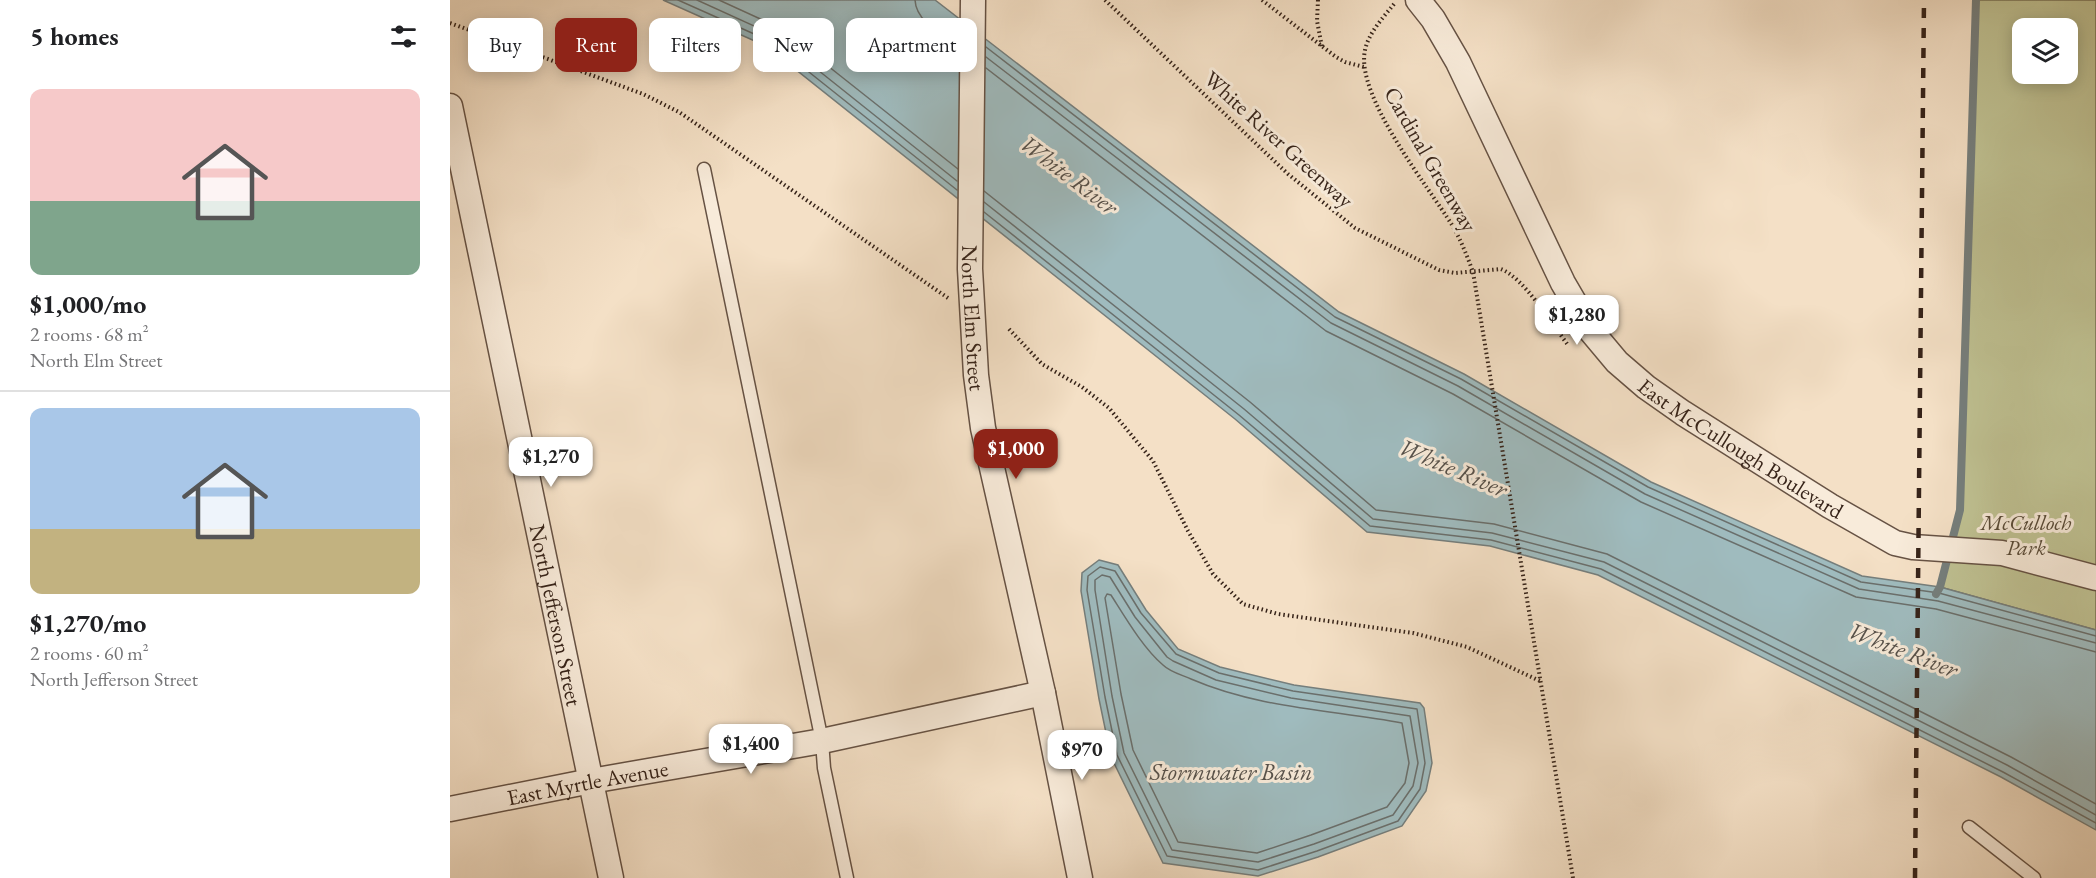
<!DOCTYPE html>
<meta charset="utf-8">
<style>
body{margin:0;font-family:"EB Garamond",serif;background:#f2f2f2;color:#202124;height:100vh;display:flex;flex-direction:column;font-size:22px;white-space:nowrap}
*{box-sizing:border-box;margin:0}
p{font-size:20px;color:#757577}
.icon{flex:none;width:33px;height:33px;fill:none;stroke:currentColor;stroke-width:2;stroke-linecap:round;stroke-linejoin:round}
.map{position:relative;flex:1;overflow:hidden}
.details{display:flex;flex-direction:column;background:#fff;width:450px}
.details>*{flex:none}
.hud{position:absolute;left:18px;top:18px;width:570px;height:54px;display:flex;gap:12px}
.buttons{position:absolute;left:1562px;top:18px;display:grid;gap:12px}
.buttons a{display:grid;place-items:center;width:66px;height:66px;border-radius:12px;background:#fff;box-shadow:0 3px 15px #0003;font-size:30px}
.price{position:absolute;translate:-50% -51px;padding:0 14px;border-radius:12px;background:#fff;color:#222;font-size:20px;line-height:39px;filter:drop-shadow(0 2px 3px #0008)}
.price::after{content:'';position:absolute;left:50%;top:36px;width:18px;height:14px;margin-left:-9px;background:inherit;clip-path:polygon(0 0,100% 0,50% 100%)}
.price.on{background:#8f2418;color:#fff}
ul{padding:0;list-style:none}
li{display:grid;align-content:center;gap:12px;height:318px;padding:0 30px}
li+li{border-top:2px solid #e0e0e0}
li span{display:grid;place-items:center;height:186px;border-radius:12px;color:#555}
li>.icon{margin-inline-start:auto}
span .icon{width:108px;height:108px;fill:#fffc;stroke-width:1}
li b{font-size:26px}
h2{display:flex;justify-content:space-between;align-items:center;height:72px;padding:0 30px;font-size:26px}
.chip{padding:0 21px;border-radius:12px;background:#fff;box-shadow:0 3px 15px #0003;font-size:21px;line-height:54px}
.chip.on{background:#8f2418;color:#fff}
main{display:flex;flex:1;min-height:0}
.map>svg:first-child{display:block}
.green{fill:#bfc192;stroke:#7a7256;stroke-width:1.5;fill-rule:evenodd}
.water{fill:#9fbbbe;stroke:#757e7c;stroke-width:1.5}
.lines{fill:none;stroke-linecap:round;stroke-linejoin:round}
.shore{stroke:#6a6f6c;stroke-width:1.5}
.stream{stroke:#757e7c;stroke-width:8}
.service-casing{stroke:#665244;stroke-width:15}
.minor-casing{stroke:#665244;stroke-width:27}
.path{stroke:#362319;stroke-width:4;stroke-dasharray:1.5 3;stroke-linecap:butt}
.service{stroke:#f8ebda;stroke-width:12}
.minor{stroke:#f8ebda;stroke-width:24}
.rail{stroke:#362319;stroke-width:4.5;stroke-dasharray:10 10;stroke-linecap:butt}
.labels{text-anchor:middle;stroke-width:6;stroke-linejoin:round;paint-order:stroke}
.street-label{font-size:22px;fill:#362319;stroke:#f8ebda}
.park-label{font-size:22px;font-style:italic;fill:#584a37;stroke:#f8ebda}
.water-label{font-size:24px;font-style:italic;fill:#56514b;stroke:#f8ebda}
</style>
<main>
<section class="details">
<h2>5 homes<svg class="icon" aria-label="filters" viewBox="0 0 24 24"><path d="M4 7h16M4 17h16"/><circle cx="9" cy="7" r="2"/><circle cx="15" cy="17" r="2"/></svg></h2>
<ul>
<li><span style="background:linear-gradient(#f6c9c9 60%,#7fa58c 0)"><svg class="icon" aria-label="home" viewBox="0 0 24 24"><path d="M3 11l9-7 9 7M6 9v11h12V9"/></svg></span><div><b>$1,000/mo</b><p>2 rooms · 68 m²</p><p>North Elm Street</p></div></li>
<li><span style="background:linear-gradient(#a9c7e8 65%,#c2b280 0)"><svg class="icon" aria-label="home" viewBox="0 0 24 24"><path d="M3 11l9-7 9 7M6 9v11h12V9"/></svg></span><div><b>$1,270/mo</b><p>2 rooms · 60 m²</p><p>North Jefferson Street</p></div></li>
</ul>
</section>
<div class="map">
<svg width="1646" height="878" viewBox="0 0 1646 878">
<rect width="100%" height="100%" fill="#f4e0c6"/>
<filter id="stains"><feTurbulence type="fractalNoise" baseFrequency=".00333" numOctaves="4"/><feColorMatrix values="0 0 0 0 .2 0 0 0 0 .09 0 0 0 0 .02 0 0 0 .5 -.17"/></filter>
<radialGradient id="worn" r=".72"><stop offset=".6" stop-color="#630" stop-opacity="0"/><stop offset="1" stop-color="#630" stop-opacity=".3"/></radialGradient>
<!-- green -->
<path class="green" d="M1525 0H1646V630L1490 587 1510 510ZM1572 28H1617V74H1572Z"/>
<!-- water -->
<path class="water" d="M213 0H485L889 312 1014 374 1201 482 1412 576 1490 587 1646 630V830L1551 777 1148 575 1040 546 917 532 785 419 316 46Z
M649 560 668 565 696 610 728 649 770 667 844 685 970 703 974 708 982 763 976 791 952 826 868 857 808 876 713 863 661 757 649 699 631 591 632 573Z"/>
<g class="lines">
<!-- shore -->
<path class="shore" d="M228 0 320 41 507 190
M247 0 324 35 507 181
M269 0 330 28 508 169
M465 0C466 22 493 35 509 47
M536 47 885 317 1011 379 1198 487 1411 582 1489 593 1646 636
M536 57 881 323 1008 386 1195 494 1409 589 1488 601 1646 643
M536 68 876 331 1003 394 1191 502 1406 597 1486 609 1646 652
M534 191 800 402 926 510 1044 524 1157 554 1561 757 1646 804
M534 202 794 409 923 519 1042 533 1154 562 1557 765 1646 815
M534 212 789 415 920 526 1041 540 1151 569 1553 772 1646 823
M650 567 665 571 691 613 726 654 769 673 843 691 967 709 975 763 970 789 948 821 867 851 808 870 717 856 667 755 655 697 637 590 638 576Z
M652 575 660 577 685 617 717 657 723 661 766 680 841 698 960 716 968 763 963 786 943 815 864 844 808 862 722 850 674 753 662 696 645 590V580Z
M657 594 661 595C675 617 693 648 713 665 720 672 732 675 741 679 808 708 881 710 952 723L959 763 955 783 937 807 861 835 807 853 728 842 683 750 671 694 655 598Z"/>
<!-- stream -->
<path class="stream" d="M1486 594 1490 587 1510 510 1526 0"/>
<!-- service casing -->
<g class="service-casing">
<path id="service" d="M254 169 372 741 374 768 397 878
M1519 827 1584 878"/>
</g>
<!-- minor casing -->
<g class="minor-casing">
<g id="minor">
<path id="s1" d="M523 0 520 269 526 375 533 428 593 693 630 878"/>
<path id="s2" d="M968 0 983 19 1008 62 1113 283 1141 331 1167 362 1196 387 1233 413 1380 506 1445 543 1463 547 1552 553 1646 578"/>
<path id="s3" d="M0 106 161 878"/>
<path id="s4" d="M0 809 141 781 372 741 593 693"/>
</g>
</g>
<!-- path -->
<path class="path" d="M655 0 838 174 905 228 989 270 1005 273 1051 269C1074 278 1102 324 1118 345
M812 0 886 57 895 62 914 67
M868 0 867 21 872 47
M944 4C933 18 919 32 915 50 905 96 978 186 1002 225 1011 240 1017 256 1023 272L1123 878
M0 23 193 94 229 112 498 298
M559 329 592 364 632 387 659 408 703 461 738 531 763 574 793 604 828 614 963 633 1017 647 1090 681"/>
<!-- service -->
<use href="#service" class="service"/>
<!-- minor -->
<use href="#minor" class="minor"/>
<!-- rail -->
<path class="rail" d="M1465 878 1474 0"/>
</g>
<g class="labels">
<!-- street labels -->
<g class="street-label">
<text transform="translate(829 139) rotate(42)" y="8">White River Greenway</text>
<text transform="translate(981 159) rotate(60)" y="8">Cardinal Greenway</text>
<text dy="8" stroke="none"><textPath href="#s1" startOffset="318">North Elm Street</textPath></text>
<text dy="8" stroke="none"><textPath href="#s2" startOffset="566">East McCullough Boulevard</textPath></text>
<text dy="8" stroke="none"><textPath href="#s3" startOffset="520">North Jefferson Street</textPath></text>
<text dy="8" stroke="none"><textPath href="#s4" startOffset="140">East Myrtle Avenue</textPath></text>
</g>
<!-- park labels -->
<g class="park-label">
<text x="1576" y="530">McCulloch<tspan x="1576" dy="25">Park</tspan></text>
</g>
<!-- water labels -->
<g class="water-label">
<text transform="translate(619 175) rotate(37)" y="8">White River</text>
<text transform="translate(1003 468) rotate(23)" y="8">White River</text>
<text transform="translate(1453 650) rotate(21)" y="8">White River</text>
<text x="781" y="780">Stormwater Basin</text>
</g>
</g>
<rect width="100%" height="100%" filter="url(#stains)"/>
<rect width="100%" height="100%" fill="url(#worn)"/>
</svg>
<div class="buttons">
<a><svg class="icon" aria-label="layers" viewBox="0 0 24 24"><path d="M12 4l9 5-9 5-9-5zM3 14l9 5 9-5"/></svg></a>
</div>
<b class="price" style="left:1127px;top:346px">$1,280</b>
<b class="price on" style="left:566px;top:480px">$1,000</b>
<b class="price" style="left:101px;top:488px">$1,270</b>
<b class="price" style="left:301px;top:775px">$1,400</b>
<b class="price" style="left:632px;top:781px">$970</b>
<div class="hud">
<a class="chip">Buy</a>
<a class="chip on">Rent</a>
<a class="chip">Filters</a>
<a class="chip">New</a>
<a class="chip">Apartment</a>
</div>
</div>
</main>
